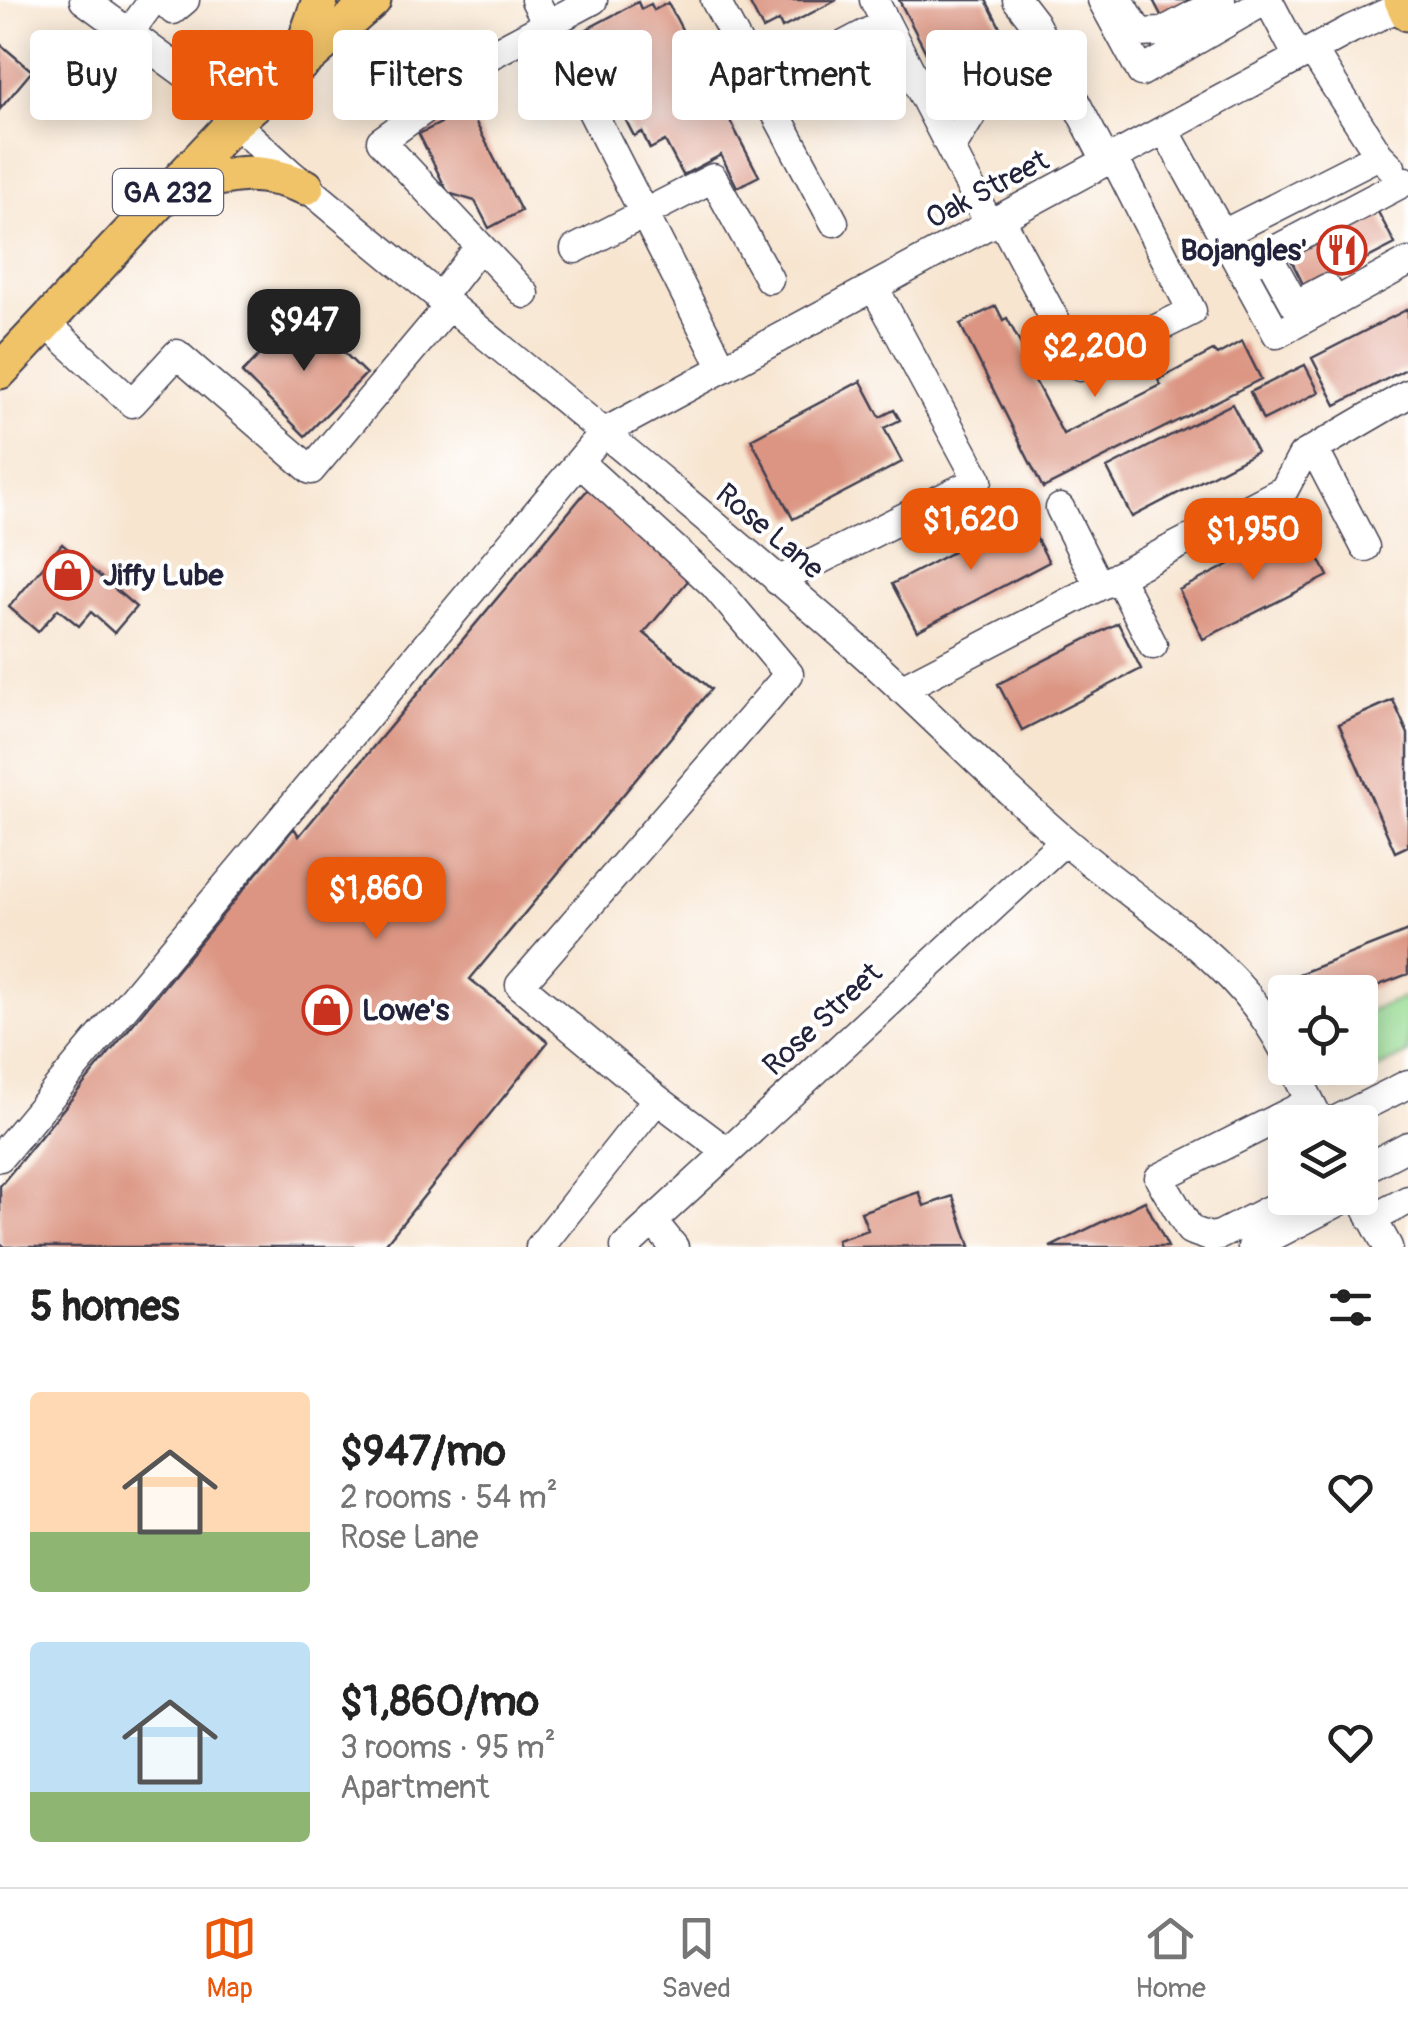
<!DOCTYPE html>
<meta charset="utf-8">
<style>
body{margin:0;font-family:Pangolin,sans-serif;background:#f2f2f2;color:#222;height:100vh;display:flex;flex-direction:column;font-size:38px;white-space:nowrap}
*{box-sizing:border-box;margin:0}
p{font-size:32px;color:#767676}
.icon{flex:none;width:55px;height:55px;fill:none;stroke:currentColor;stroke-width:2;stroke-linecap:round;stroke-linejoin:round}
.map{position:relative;height:1247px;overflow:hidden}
.panel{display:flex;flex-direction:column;background:#fff;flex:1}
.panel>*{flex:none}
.banner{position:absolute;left:30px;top:30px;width:1350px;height:90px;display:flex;gap:20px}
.fabs{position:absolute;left:1268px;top:975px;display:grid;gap:20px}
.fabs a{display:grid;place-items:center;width:110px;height:110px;border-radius:10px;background:#fff;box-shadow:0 5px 25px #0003;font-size:50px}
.price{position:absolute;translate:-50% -85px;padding:0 22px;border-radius:20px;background:#ea580c;color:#fff;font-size:32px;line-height:65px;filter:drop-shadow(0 2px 5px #0008)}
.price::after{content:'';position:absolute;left:50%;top:60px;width:30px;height:22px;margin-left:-15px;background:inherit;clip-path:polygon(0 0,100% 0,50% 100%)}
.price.selected{background:#222;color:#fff}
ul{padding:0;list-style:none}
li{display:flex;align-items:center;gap:30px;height:250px;padding:0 30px}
li span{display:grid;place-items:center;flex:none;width:280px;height:200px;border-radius:10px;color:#555}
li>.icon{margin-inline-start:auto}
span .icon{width:120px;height:120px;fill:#fffc;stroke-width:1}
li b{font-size:42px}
h2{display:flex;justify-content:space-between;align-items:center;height:120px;padding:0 30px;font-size:42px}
.chip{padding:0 35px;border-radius:10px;background:#fff;box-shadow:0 5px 25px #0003;font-size:35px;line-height:90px}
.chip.selected{background:#ea580c;color:#fff}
.tabs{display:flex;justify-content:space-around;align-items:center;height:140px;border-top:2px solid #e0e0e0;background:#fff;font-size:28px;color:#767676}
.tabs a{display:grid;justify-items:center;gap:5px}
.tabs .selected{color:#ea580c}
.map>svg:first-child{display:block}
.green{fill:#9add95;stroke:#5e8068;stroke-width:2.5}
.building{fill:#db9582}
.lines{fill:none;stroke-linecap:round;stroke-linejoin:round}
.minor-casing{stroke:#423f51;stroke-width:31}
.major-casing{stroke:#423f51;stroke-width:39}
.minor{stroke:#fff;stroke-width:28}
.major{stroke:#f1c369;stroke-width:35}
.labels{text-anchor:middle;stroke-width:8;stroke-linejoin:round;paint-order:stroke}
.shield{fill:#fff;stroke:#646476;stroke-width:2.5}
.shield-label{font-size:28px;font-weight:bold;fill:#22223b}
.street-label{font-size:30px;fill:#22223b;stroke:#fff}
.poi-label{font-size:30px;font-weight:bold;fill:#22223b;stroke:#fff;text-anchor:start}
</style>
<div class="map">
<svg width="1408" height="1247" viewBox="0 0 1408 1247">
<rect width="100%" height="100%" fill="#fff"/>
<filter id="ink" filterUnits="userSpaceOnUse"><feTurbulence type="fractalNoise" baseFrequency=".01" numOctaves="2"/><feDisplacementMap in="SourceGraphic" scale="20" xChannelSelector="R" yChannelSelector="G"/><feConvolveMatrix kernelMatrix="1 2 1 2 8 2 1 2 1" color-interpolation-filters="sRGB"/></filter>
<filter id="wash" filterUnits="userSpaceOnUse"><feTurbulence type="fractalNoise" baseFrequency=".0048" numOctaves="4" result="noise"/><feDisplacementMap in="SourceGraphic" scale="40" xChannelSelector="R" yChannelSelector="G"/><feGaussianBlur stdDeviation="2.25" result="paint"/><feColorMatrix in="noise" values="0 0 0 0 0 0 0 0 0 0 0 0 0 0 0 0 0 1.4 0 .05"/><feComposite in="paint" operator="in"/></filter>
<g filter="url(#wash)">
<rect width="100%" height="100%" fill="#f7e5d0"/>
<!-- green -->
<path class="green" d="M1408 996V1054L1337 1088 1327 1068H1360V1014Z"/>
<g id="blocks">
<!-- building -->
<path class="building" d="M748 0H837L782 28 779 21 763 29Z
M899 0H986L1004 35 935 70Z
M1153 0H1194L1162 17Z
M638 2 641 9 651 4 654 10 668 3 759 176 737 187 721 155 683 175 665 141 650 149 642 132 634 136 618 105 625 102 587 29Z
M0 44 32 71 0 109Z
M469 109 521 211 489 228 475 201 448 193 419 134Z
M1377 210 1395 244 1306 290 1289 256Z
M996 306 1003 320 1007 318 1036 374 1032 375 1063 434 1161 385 1158 380 1213 351 1217 355 1242 341 1261 379 1043 488 960 324Z
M1408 309V368L1336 405 1312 358Z
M302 311 366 374 305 436 242 373Z
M1305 365 1319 392 1263 420 1250 392Z
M861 381 880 417 894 410 900 420 884 428 902 462 793 519 751 439Z
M1232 404 1257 452 1132 517 1107 468Z
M588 489 692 576 644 633 711 689 470 979 548 1042 383 1247H5L0 1243V1186L294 828 299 836Z
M1024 515 1049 562 917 631 892 584Z
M1303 527 1328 576 1203 639 1179 590Z
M62 544 136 607 114 633 91 612 79 626 58 609 38 632 9 607Z
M1118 623 1141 669 1022 730 998 684Z
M1393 700 1408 734V846L1395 852 1339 724Z
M1408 931V974L1361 992H1301L1294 976Z
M919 1192 924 1206 953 1196 970 1246 839 1247 837 1240 868 1230 861 1212Z
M1145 1201 1168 1247H1050Z"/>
</g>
</g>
<g filter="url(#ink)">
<use href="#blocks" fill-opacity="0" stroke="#423f51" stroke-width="2.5"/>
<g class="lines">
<!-- minor casing -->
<g class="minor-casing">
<path id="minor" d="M84 0 199 84 234 122 291 174C476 329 666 480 848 640 922 704 989 776 1064 840 1143 909 1236 956 1285 1052
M163 0 173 10 185 0
M535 0 723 368
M715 0 834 222
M874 0 990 225
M1017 0 1034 22 1106 161
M1102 0 1141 72 1266 0
M1268 0 1298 57
M1123 6 1139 33 1162 32 1221 0
M129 33 153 0
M1312 50 1379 155 1391 167
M474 64 593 0
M762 88 886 23
M442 97 381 141 525 294
M1165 130 1277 334 1408 262
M951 149 982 98 998 84 1064 80
M1001 219 1080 367 1192 311 1114 158
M1223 234 1379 155
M575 249 713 178 769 279
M1267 254 1295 305 1327 288
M1241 268 1406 181
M439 299 480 246
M46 323 132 403 177 354 311 470 448 307
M1314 449 1365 547
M579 462 714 585 789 674 520 985 657 1099
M1060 508 1099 586
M1118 576 1153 645
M778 581 978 480 874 287
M901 689 1284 490 1302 456 1408 394
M1293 1068 1317 1115
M1332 1122 1408 1084
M0 1157 603 433 1351 29 1404 5
M1360 1171 1408 1146
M1360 1196 1388 1247
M1292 1198 1220 1235 1210 1237 1190 1230 1159 1178 1310 1102
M1372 1219 1408 1200
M652 1220 674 1247
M540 1247 657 1099 726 1151
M625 1247 1064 841
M1252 1247 1346 1198"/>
</g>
<!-- major casing -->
<g class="major-casing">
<path id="major" d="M1402 0 1408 13
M297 65 320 0
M170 191C227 176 247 164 306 187
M0 371 234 122 373 0"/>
</g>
<!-- minor -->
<use href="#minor" class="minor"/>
<!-- major -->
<use href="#major" class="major"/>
</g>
</g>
<!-- icons -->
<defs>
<g id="restaurant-ring" transform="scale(2.5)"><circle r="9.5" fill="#fff" stroke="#c8321e" stroke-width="1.5"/><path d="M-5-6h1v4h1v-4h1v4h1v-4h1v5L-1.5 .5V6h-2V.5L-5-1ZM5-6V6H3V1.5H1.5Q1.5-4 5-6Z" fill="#c8321e"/></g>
<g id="shop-ring" transform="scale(2.5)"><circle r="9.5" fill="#fff" stroke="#c8321e" stroke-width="1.5"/><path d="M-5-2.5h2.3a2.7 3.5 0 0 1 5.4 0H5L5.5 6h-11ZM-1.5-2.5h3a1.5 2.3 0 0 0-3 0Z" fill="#c8321e"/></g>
</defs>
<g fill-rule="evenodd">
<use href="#restaurant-ring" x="1342" y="250"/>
<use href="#shop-ring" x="68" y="575"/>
<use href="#shop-ring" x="327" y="1010"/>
</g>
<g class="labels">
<!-- shield labels -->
<rect class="shield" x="113" y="169" width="110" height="46" rx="8"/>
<g class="shield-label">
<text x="168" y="202">GA 232</text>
</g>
<!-- street labels -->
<g class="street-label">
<text transform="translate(987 189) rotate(-28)" y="10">Oak Street</text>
<text transform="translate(770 531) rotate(40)" y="10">Rose Lane</text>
<text transform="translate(822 1019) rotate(-43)" y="10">Rose Street</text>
</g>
<!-- poi labels -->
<g class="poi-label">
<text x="1307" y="260" text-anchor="end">Bojangles'</text>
<text x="103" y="585">Jiffy Lube</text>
<text x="362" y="1020">Lowe's</text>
</g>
</g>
</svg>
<div class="fabs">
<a><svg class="icon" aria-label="locate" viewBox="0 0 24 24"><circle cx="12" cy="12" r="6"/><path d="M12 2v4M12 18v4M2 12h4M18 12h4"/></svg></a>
<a><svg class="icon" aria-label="layers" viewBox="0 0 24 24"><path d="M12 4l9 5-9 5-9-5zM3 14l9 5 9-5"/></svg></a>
</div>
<b class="price selected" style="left:304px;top:374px">$947</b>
<b class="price" style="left:1095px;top:400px">$2,200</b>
<b class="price" style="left:971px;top:573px">$1,620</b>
<b class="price" style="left:1253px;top:583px">$1,950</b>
<b class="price" style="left:376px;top:942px">$1,860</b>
<div class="banner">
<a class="chip">Buy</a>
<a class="chip selected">Rent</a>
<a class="chip">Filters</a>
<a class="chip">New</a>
<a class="chip">Apartment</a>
<a class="chip">House</a>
</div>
</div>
<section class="panel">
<h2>5 homes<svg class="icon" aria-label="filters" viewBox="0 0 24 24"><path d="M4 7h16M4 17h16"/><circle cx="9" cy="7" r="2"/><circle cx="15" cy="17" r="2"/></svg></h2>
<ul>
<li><span style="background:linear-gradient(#ffd9b3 70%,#8fb573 0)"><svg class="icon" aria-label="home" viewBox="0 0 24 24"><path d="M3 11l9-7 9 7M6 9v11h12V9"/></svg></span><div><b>$947/mo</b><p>2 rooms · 54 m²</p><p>Rose Lane</p></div><svg class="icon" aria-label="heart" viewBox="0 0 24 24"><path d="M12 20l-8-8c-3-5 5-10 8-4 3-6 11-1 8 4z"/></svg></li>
<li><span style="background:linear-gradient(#bfe0f5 75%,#8fb573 0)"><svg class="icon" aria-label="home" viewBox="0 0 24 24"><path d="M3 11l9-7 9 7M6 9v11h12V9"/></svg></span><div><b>$1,860/mo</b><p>3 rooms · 95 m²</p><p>Apartment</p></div><svg class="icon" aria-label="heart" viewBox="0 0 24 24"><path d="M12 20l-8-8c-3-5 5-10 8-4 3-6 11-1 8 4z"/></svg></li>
</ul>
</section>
<nav class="tabs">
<a class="selected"><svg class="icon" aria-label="map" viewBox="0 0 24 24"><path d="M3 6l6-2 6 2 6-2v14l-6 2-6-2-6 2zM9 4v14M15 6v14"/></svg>Map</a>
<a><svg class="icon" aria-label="saved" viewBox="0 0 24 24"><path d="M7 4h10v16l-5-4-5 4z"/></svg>Saved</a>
<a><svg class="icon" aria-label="home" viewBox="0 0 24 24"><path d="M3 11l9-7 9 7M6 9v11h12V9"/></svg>Home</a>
</nav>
